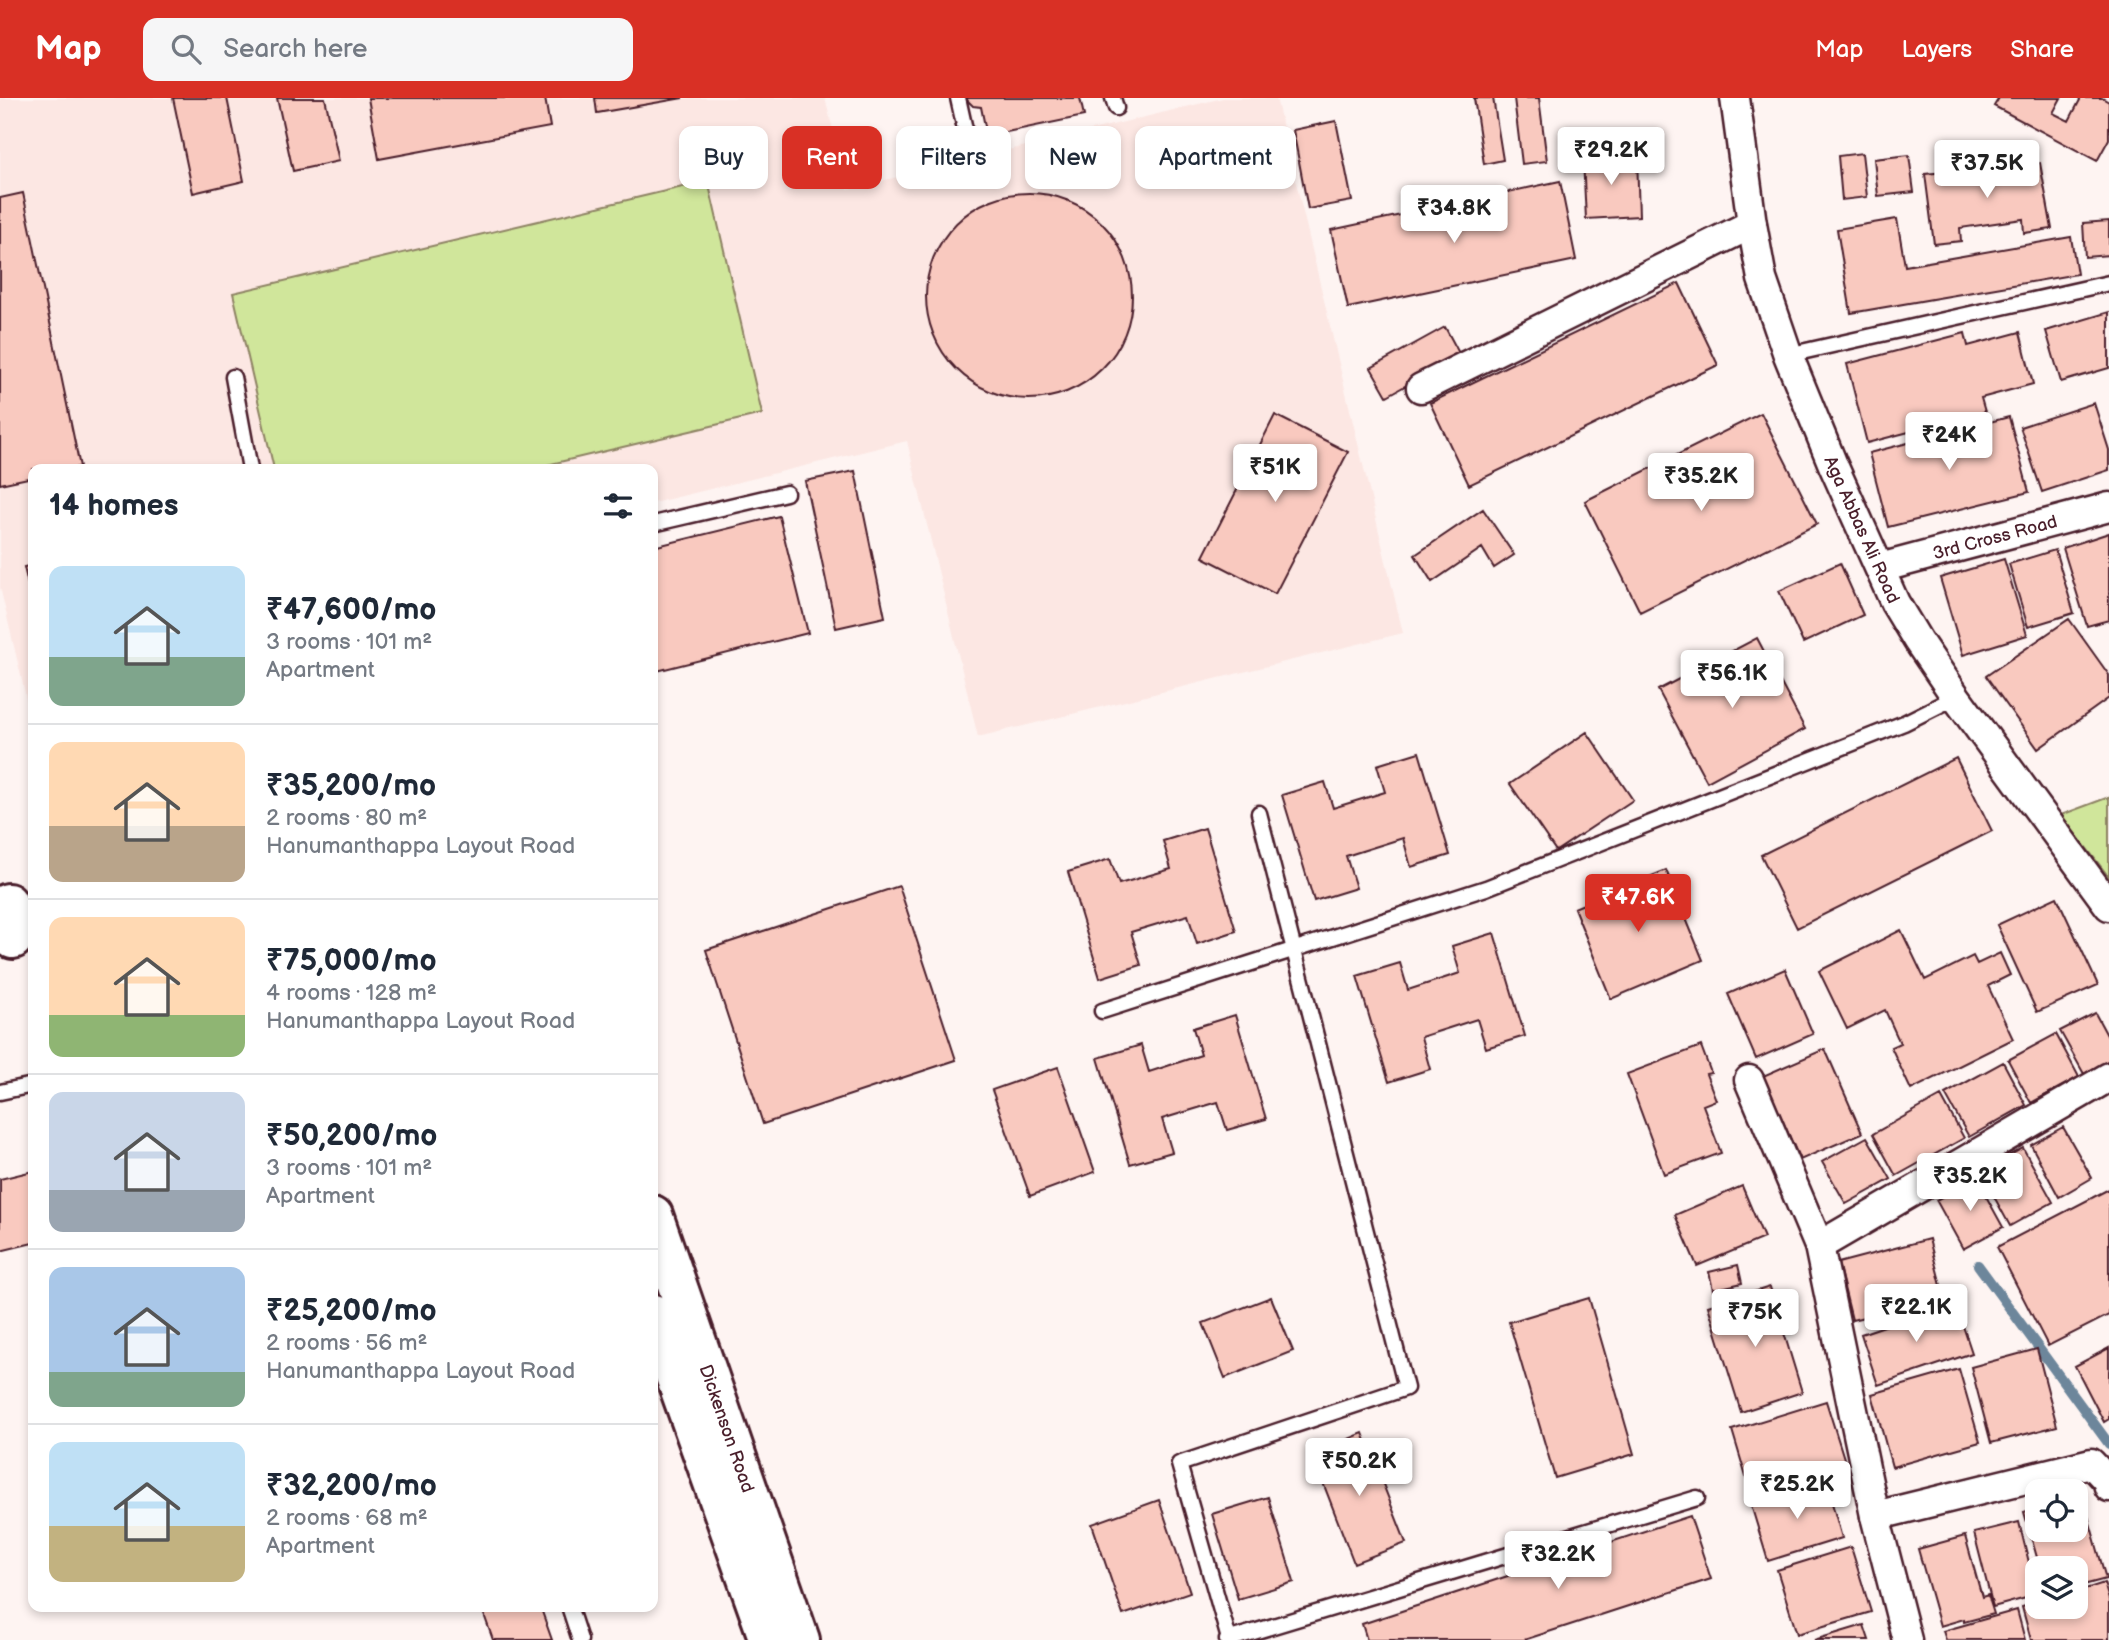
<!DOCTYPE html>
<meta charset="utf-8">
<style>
body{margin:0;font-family:"Balsamiq Sans",sans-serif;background:#f6f6f7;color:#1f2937;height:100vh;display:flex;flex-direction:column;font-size:26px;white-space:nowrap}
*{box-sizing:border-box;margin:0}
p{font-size:23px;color:#747a83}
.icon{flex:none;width:38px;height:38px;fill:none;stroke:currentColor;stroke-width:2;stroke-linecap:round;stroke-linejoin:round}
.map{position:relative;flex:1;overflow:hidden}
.drawer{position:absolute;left:28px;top:366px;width:630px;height:1148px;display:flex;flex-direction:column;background:#fff;border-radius:14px;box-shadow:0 4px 10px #0003}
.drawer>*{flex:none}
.top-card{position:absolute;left:679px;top:28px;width:665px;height:63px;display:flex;gap:14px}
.buttons{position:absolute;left:2025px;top:1381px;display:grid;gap:14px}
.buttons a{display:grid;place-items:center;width:63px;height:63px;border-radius:14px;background:#fff;box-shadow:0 4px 10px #0003;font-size:35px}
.price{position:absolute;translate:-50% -60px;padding:0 16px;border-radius:7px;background:#fff;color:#222;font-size:23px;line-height:46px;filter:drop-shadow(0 2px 4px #0008)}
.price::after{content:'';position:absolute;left:50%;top:42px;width:21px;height:16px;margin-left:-10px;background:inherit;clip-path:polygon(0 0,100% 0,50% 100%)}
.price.selected{background:#d93025;color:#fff}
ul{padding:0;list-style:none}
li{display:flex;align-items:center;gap:21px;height:175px;padding:0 21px}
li+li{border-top:2px solid #e0e1e3}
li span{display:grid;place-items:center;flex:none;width:196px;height:140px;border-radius:14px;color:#555}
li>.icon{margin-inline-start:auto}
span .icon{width:84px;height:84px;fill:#fffc;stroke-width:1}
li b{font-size:30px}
h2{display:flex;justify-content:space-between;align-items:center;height:84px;padding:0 21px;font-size:30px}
.chip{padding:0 24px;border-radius:14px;background:#fff;box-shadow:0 4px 10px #0003;font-size:24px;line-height:63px}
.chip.selected{background:#d93025;color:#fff}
header{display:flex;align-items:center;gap:42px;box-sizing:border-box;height:98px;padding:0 35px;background:#d93025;color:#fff}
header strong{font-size:33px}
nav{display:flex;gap:38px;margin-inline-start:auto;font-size:24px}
.search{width:490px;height:63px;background:#f6f6f7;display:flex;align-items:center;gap:18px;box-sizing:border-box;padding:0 24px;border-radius:14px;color:#747a83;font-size:26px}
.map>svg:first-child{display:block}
.built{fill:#fce7e3}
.green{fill:#d0e69b;stroke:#8d8263;stroke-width:2}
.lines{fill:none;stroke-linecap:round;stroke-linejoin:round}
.stream{stroke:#6d869b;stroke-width:10}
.building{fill:#f9c9bf;stroke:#4a1f2b;stroke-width:2}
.lane-casing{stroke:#4a1f2b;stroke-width:19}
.street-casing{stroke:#4a1f2b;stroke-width:33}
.secondary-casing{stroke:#4a1f2b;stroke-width:44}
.lane{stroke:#fff;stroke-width:14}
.street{stroke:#fff;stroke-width:28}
.secondary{stroke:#fff;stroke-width:38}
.labels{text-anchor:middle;stroke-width:5;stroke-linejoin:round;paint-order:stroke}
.street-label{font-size:18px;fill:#4a1f2b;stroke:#fff}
</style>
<header>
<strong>Map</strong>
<div class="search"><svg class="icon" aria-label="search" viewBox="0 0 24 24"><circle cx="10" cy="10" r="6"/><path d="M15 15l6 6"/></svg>Search here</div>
<nav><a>Map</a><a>Layers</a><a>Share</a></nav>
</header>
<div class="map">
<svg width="2109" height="1542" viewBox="0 0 2109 1542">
<rect width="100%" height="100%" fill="#fef4f2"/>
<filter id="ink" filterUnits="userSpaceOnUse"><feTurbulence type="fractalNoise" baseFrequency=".0143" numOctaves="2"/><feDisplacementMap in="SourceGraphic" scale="14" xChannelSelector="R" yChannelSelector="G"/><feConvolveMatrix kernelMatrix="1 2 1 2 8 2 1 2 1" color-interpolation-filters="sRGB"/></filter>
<g filter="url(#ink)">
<!-- built -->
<path class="built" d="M0 0H825L848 91 1223 0H1276L1403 535 978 639 907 343 653 405V371H33V629L0 489Z"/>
<!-- green -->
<path class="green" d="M708 83 762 316 530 371H274L233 195Z
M2109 699V779L2061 717Z"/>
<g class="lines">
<!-- stream -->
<path class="stream" d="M1978 1167 2109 1346"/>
</g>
<!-- building -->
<path class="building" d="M173 0H227L244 83 193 95Z
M277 0H325L339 63 293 73Z
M368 0H545L550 29 379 61Z
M595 0H683L597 15Z
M965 0H1080L1084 18 987 38 981 9 973 8Z
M1474 0H1493L1503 62 1484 66Z
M1514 0H1539L1547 63 1522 66Z
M1999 0H2061L2053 15 2069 23 2081 0H2102L2109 4V41L2097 63 1994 8Z
M1336 23 1352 103 1308 111 1293 32Z
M1862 55 1867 99 1842 102 1838 58Z
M1909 57 1914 94 1878 98 1874 61Z
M1637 58 1639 118 1586 121 1583 61Z
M2040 65 2052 131 2024 135 2023 121 1960 130 1961 143 1934 146 1925 76Z
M1560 83 1576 162 1348 210 1331 132Z
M926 198a103 103 0 1 1 206 0a103 103 0 1 1-206 0Z
M23 95 80 369 69 371H33V379L0 386V100Z
M1897 121 1905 168 2071 139 2077 176 1851 215 1837 131Z
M2109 123V157L2085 159 2083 125Z
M1679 185 1718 267 1469 387 1430 305Z
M2109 214V270L2061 284 2046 233Z
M1445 229 1460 257 1387 298 1371 270Z
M2020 234 2033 286 1981 300 1985 314 1867 345 1847 266 1965 235 1968 248Z
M2094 305 2109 352V372L2042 394 2020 329Z
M1761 315 1817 426 1640 514 1585 403Z
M1275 317 1348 354 1275 496 1203 459Z
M2009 319 2029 394 1888 429 1869 355Z
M855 373 885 519 836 530 805 383Z
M1483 411 1514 457 1494 470 1482 450 1432 484 1415 457Z
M779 418 808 535 653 574V449Z
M2109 435V522L2087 528 2063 450Z
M2055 452 2074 515 2028 529 2009 466Z
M2004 461 2027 537 1963 557 1940 480Z
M1840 465 1863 517 1803 545 1779 493Z
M33 467V508L24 469Z
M2069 521 2109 577V600L2038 651 1986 578Z
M1757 540 1805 631 1707 684 1658 592Z
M1587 634 1633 702 1556 753 1510 686Z
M1419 654 1450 757 1411 769 1403 740 1346 758 1356 790 1314 803 1282 697 1325 684 1333 710 1385 694 1377 667Z
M1956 660 1992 733 1797 830 1761 757Z
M1205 730 1236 833 1197 846 1188 817 1131 834 1141 867 1100 880 1068 774 1110 761 1119 786 1171 771 1163 743Z
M1666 772 1703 862 1611 901 1574 810Z
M899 788 956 962 763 1026 706 852Z
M2057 799 2098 887 2037 914 1997 827Z
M1901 832 1925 882 1973 858 1977 866 2000 855 2010 877 1988 888 2013 941 1911 992 1891 949 1900 945 1885 912 1847 931 1819 873Z
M1494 835 1525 938 1486 950 1477 921 1421 939 1430 971 1389 984 1357 878 1400 865 1408 892 1460 875 1452 848Z
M1785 871 1813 936 1756 961 1728 896Z
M2095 915 2109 941V962L2084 976 2060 933Z
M1235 917 1266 1021 1227 1032 1218 1004 1162 1021 1172 1054 1130 1066 1098 960 1141 947 1149 974 1201 957 1193 930Z
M2056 936 2079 979 2031 1005 2008 962Z
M1701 948 1711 975 1706 976 1716 1002 1703 1007 1721 1055 1664 1076 1627 976Z
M1825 951 1862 1035 1800 1062 1763 978Z
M2003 964 2026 1007 1969 1039 1945 996Z
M1058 969 1095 1074 1030 1098 992 992Z
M1941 998 1964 1040 1896 1078 1873 1036Z
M2063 1029 2092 1080 2059 1099 2031 1047Z
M1867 1039 1891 1081 1846 1106 1822 1064Z
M2023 1050 2053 1104 2010 1128 1980 1073Z
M33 1073V1145L0 1153V1081Z
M1976 1080 2003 1129 1963 1151 1936 1102Z
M1742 1088 1764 1140 1697 1168 1675 1117Z
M2109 1091V1217L2048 1248 1997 1149Z
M1929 1141 1944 1199 1852 1222 1838 1165Z
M1738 1167 1742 1185 1713 1192 1709 1174Z
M1770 1189 1802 1294 1741 1314 1708 1208Z
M1271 1199 1293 1253 1225 1280 1203 1225Z
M1589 1200 1634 1356 1555 1380 1509 1224Z
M1955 1204 1972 1255 1878 1287 1861 1236Z
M2109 1250V1321L2104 1324 2075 1268Z
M2037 1251 2057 1328 1991 1345 1971 1269Z
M1959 1271 1980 1344 1892 1369 1872 1296Z
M1826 1303 1847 1370 1752 1399 1732 1332Z
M1363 1335 1406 1445 1354 1465 1312 1356Z
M1826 1384 1842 1440 1768 1463 1751 1407Z
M2082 1397 2106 1481 2076 1489V1470H2040L2024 1414 2037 1410V1432H2076V1399Z
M1268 1399 1294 1484 1238 1501 1212 1416Z
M1159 1402 1190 1494 1123 1517 1092 1426Z
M1690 1418 1711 1481 1524 1542H1367L1362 1526Z
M2019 1424 2037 1497 1993 1509 1974 1435Z
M1965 1438 1982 1499 1988 1497 1994 1516 1964 1524V1521L1940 1528 1918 1451Z
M1851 1449 1871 1514 1797 1536 1777 1472Z
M2104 1485 2109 1502V1542H2031L2022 1509 2037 1505V1508H2076V1494Z
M481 1508H540L552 1542H493Z
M2017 1512 2025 1542H1946L1943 1533Z
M1864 1527 1869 1542H1814Z"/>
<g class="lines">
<!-- lane casing -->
<g class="lane-casing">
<path id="lane" d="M958 0 966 36
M1113 0 1116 10
M1788 257 2109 185
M233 279 250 371
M653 426 786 395
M1102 913 1486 790 1904 625 1956 599
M0 994 33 987
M569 1508 580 1542
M1229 1541 1179 1366 1406 1290 1259 715
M1227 1542 1697 1400"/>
</g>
<!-- street casing -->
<g class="street-casing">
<g id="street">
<path id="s1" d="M1735 0 1752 126 1762 181 1788 257 1833 367 1895 505 1918 543 1956 599 2109 808"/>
<path d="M1421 290 1752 126"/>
<path id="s2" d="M1880 470 2109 409"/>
<path d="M1749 982 1819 1148 1875 1418 1907 1542"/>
<path d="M1819 1148 2109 979"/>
<path d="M1875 1418 2091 1365 2107 1382 2109 1389"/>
</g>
</g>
<!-- secondary casing -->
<g class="secondary-casing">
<g id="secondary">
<path d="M8 805 13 841"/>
<path id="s3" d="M653 1117 800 1542"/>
<path d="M653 1216 769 1542"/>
</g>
</g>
<!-- lane -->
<use href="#lane" class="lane"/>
<!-- street -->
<use href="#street" class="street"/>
<!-- secondary -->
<use href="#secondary" class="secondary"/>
</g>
</g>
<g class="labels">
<!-- street labels -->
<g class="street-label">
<text dy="6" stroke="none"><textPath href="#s1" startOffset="453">Aga Abbas Ali Road</textPath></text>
<text dy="6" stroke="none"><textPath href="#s2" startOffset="119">3rd Cross Road</textPath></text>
<text dy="6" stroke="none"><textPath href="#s3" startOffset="226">Dickenson Road</textPath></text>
</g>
</g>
</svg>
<div class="buttons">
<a><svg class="icon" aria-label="locate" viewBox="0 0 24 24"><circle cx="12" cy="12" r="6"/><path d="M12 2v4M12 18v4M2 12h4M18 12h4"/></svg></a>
<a><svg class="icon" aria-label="layers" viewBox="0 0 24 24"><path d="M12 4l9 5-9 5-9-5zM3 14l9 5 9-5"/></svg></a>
</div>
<b class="price" style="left:1611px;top:89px">₹29.2K</b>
<b class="price" style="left:1987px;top:102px">₹37.5K</b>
<b class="price" style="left:1454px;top:147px">₹34.8K</b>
<b class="price" style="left:1949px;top:374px">₹24K</b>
<b class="price" style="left:1275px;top:406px">₹51K</b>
<b class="price" style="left:1701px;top:415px">₹35.2K</b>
<b class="price" style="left:1732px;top:612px">₹56.1K</b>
<b class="price selected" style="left:1638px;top:836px">₹47.6K</b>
<b class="price" style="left:1970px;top:1115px">₹35.2K</b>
<b class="price" style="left:1916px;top:1246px">₹22.1K</b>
<b class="price" style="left:1755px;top:1251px">₹75K</b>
<b class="price" style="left:1359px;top:1400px">₹50.2K</b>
<b class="price" style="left:1797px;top:1423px">₹25.2K</b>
<b class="price" style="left:1558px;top:1493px">₹32.2K</b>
<div class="top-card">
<a class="chip">Buy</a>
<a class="chip selected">Rent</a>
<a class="chip">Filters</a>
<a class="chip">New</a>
<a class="chip">Apartment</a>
</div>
<section class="drawer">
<h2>14 homes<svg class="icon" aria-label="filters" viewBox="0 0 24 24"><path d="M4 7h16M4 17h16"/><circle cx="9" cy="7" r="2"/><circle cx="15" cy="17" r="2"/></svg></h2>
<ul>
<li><span style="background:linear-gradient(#bfe0f5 65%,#7fa58c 0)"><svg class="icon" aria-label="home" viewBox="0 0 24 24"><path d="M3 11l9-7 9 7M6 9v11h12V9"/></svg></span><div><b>₹47,600/mo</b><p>3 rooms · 101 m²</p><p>Apartment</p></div></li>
<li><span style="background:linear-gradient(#ffd9b3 60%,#b9a48a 0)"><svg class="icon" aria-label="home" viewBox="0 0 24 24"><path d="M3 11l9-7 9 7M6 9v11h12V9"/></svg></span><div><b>₹35,200/mo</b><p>2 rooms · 80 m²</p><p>Hanumanthappa Layout Road</p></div></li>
<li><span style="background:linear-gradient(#ffd9b3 70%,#8fb573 0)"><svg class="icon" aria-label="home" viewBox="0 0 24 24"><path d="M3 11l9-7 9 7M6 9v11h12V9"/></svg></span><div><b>₹75,000/mo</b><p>4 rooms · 128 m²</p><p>Hanumanthappa Layout Road</p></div></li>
<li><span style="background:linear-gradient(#c9d6e8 70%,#9aa5b1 0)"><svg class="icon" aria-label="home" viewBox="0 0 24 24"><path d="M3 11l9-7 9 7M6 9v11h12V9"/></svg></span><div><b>₹50,200/mo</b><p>3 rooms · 101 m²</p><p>Apartment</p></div></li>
<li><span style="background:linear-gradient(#a9c7e8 75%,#7fa58c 0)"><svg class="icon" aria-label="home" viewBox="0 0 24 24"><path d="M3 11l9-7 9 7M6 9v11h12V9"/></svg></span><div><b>₹25,200/mo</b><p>2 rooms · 56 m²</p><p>Hanumanthappa Layout Road</p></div></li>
<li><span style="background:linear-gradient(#bfe0f5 60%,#c2b280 0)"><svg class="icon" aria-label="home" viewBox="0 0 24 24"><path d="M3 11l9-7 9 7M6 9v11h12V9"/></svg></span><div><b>₹32,200/mo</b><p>2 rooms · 68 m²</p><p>Apartment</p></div></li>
</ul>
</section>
</div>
